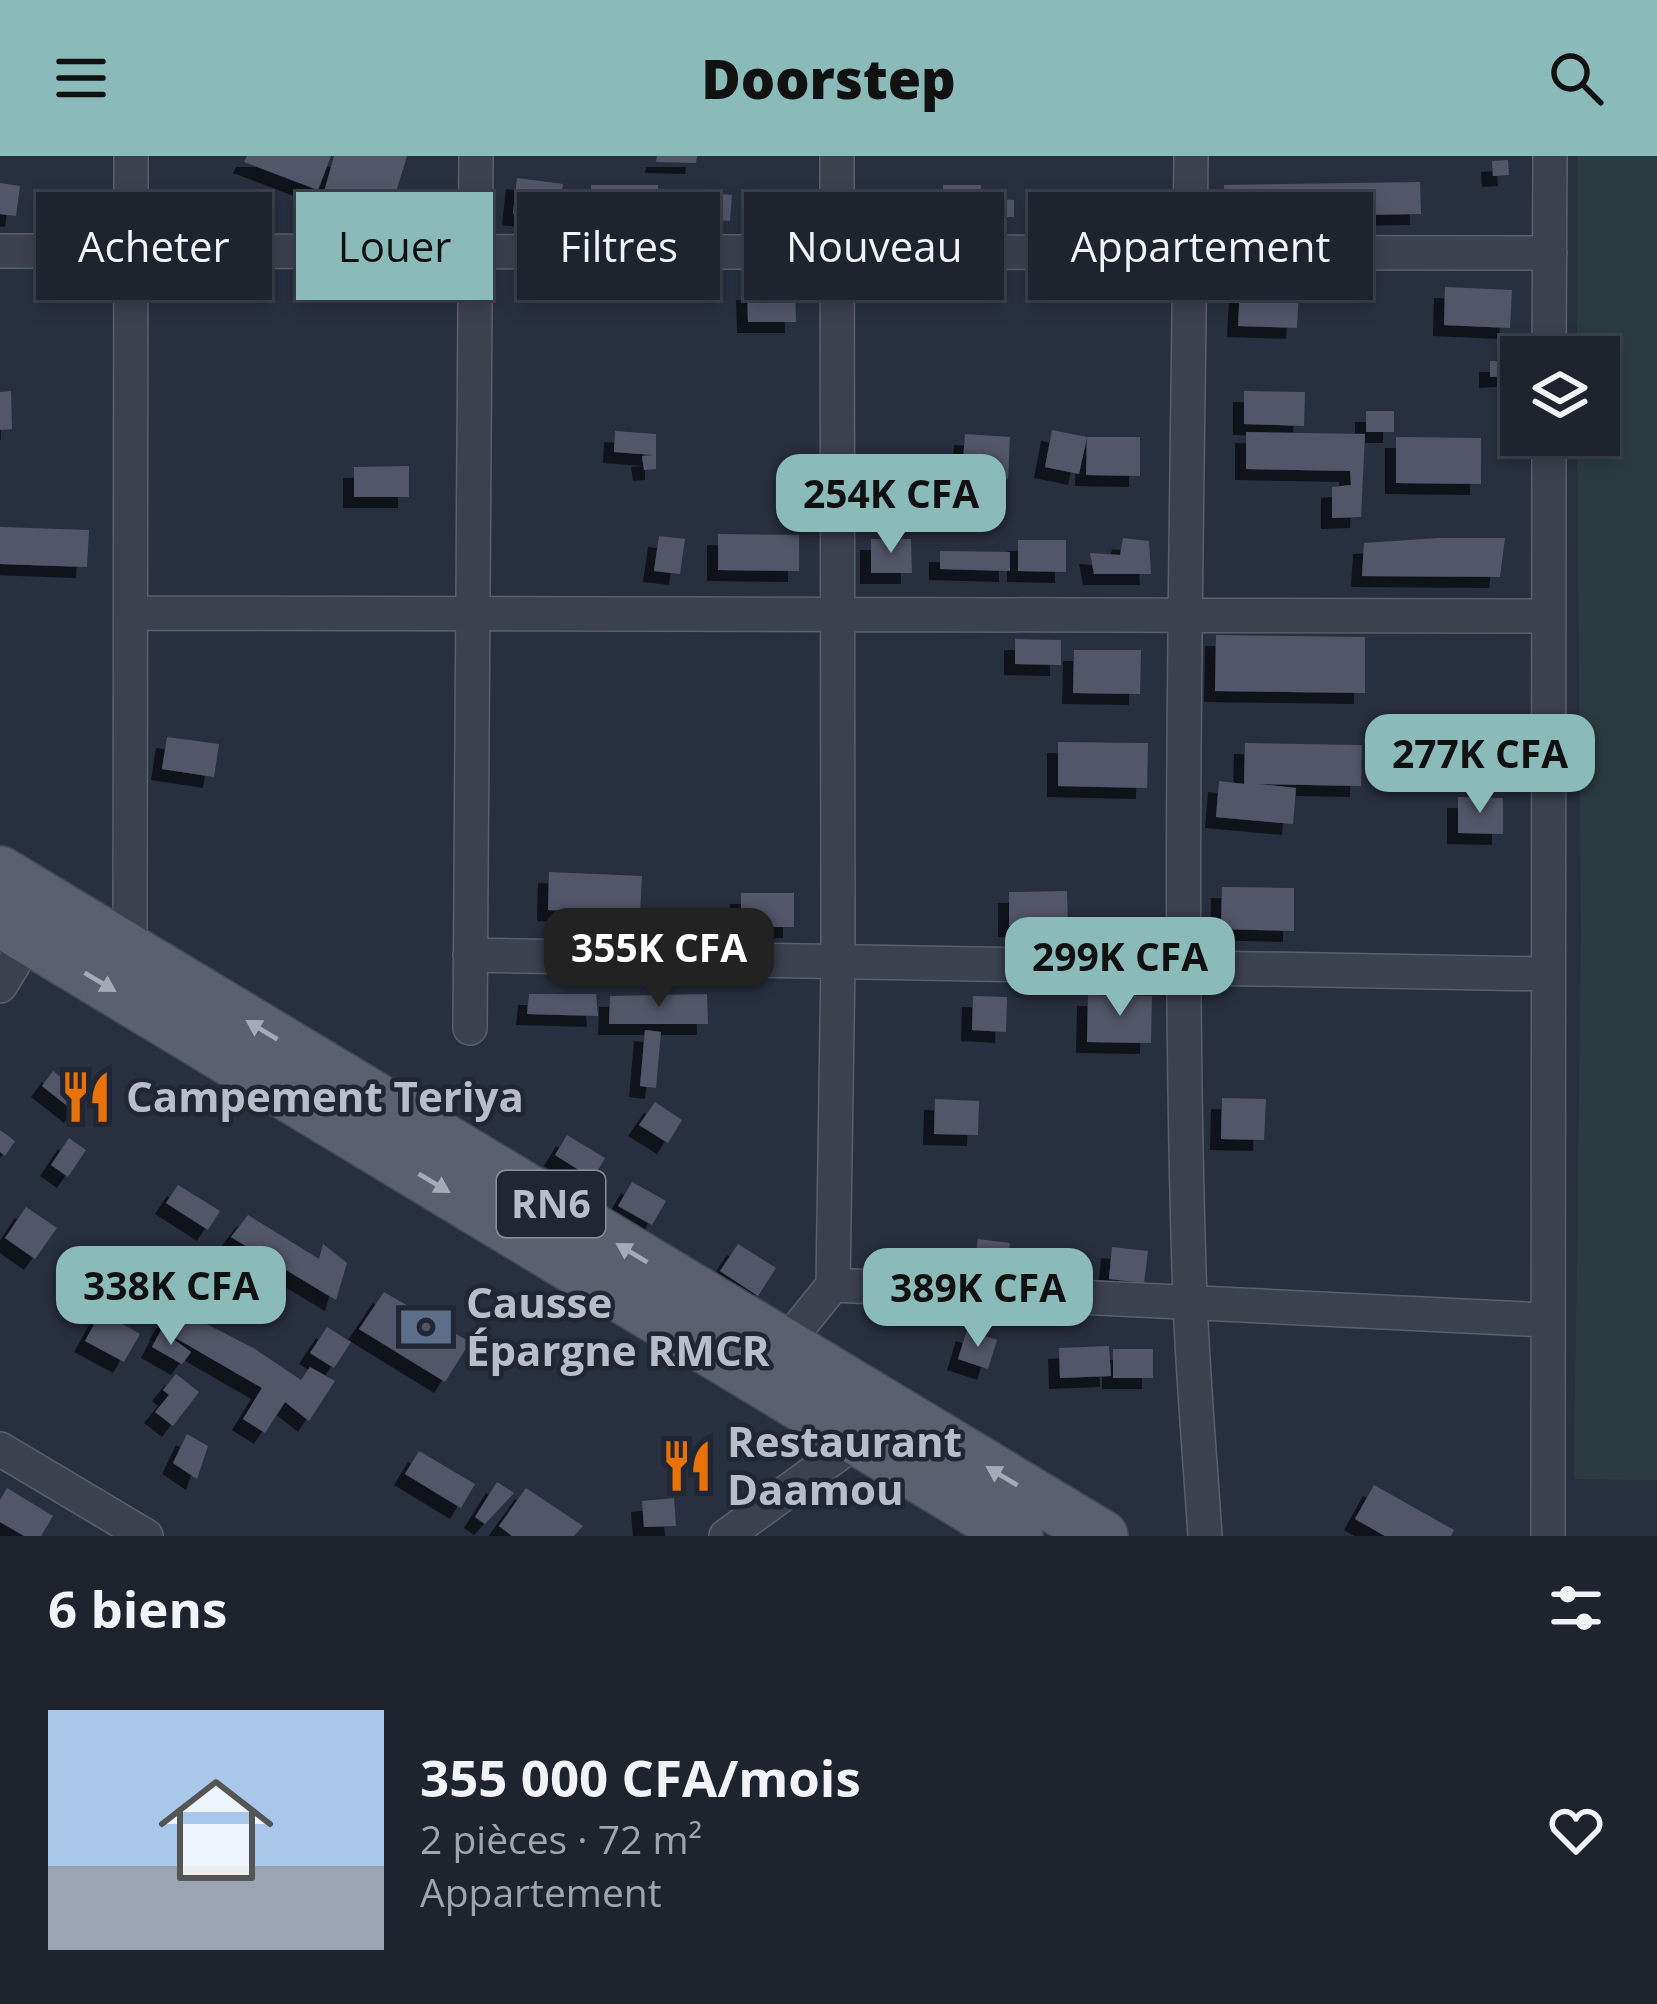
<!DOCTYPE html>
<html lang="fr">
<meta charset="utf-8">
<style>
body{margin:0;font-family:"Open Sans",sans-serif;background:#2b2f3a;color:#f1f3f6;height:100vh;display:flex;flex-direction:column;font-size:45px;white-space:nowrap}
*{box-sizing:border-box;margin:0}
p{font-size:39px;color:#a1a4aa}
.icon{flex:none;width:66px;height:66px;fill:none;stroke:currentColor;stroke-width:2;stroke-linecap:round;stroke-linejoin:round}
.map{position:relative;height:1380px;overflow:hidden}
.side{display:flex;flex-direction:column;background:#1e232e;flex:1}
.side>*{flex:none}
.guide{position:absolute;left:36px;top:36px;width:1587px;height:108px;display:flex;gap:24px}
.fabs{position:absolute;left:1500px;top:180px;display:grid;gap:24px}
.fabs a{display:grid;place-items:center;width:120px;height:120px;border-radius:0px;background:#1e232e;box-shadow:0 6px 18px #0003,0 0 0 3px #3c404a;font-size:60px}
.price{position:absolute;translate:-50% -102px;padding:0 27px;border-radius:24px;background:#8bbbb9;color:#111;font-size:39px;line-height:78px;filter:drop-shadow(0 3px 6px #0008)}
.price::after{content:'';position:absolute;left:50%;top:72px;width:36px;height:27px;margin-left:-18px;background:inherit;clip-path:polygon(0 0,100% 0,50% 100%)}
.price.active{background:#222;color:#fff}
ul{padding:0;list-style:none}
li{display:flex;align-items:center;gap:36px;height:300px;padding:0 48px}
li+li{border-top:3px solid #3c404a}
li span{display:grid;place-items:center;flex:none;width:336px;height:240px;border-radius:0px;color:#555}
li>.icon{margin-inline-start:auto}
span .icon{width:144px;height:144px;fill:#fffc;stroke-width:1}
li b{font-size:51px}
h2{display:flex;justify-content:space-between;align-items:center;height:144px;padding:0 48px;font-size:51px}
.chip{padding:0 42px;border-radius:0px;background:#1e232e;box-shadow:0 6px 18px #0003,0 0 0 3px #3c404a;font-size:42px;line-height:108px}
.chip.active{background:#8bbbb9;color:#111}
header{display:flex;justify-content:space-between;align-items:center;height:156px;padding:0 48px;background:#8bbbb9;color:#111;font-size:54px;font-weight:800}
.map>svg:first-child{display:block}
.green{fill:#2b3c40}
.building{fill:#525769;filter:url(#shadow)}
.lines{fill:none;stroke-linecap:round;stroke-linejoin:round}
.street-casing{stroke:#5a5f6c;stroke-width:36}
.primary-casing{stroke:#454a57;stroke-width:54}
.street{stroke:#3c414e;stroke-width:33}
.primary{stroke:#5a606e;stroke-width:51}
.oneway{fill:#a5aab7}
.labels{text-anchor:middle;stroke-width:9;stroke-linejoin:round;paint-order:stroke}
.shield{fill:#212633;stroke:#8b909c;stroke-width:3}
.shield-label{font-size:39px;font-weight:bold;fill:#b8bdc9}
.poi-label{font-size:42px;font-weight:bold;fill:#b8bdc9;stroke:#212633;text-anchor:start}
</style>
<header><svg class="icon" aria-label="menu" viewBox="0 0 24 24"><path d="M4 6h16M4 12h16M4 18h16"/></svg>Doorstep<svg class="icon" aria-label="search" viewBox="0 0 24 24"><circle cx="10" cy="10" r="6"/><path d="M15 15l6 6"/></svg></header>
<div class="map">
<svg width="1657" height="1380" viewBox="0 0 1657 1380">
<defs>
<filter id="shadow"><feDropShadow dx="-11" dy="11" stdDeviation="0" flood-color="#0009"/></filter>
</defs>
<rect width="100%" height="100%" fill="#282f3e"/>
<!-- green -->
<path class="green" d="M1577 0H1657V1324L1574 1323 1581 779 1577 279H1599V201H1577Z"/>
<!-- building -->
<path class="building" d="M247 0H331L318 34 244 6Z
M334 0H407L390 56 324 36Z
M657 0H697L696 7 656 6Z
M1508 4 1509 19 1493 20 1492 5Z
M517 22 563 28 559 64 513 58Z
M1420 26 1421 58 1225 61 1224 29Z
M0 27 20 30 16 60 0 58Z
M591 29H658L659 61 591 62Z
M943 29H981L980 63H943Z
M703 37 732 39 730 65 702 63Z
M999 43 1014 44V61H999Z
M1445 131 1512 134 1510 172 1444 169Z
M795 132 796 166H748L747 133Z
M1240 133 1299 135 1297 172 1238 170Z
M1506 202 1521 203V219L1490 221V205H1506Z
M11 235 12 273 0 274V236Z
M1244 235 1305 236 1304 270 1244 268Z
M1366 255H1394V276H1366Z
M1052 274 1087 281 1079 318 1045 311Z
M615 275 656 278V313L644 314 642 300 654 299 614 296Z
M1246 276 1365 278 1361 361 1332 362V331L1351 329 1350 315 1246 313Z
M965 278 1010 281 1008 323 962 319Z
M1087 281H1140V320L1086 319Z
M1396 281 1481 282V328L1396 327Z
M409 310V341H354V311Z
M0 371 89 374 87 411 0 408Z
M718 378 799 379V415L718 414Z
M659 380 685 383 680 418 654 415Z
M1123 382 1149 385 1151 418H1094L1090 397 1120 399Z
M1438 382H1505L1500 421 1362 420 1364 387Z
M871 383H911L912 417H871Z
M1018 384H1066V416L1018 415Z
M940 395 1010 396V415L940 413Z
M1216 479 1365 481V537L1215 535Z
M1015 483 1061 484V509L1015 508Z
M1074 494H1141L1140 538 1073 537Z
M167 581 219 588 214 621 162 613Z
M1058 586 1148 587 1147 632 1058 630Z
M1245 587 1362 589 1361 630 1258 628 1296 632 1293 668 1216 661 1219 625 1244 628Z
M1458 641 1503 642V678L1458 677Z
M549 716 642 720 640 758 548 754Z
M1222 731 1294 732V775L1221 773Z
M1067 735 1068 770H1009V736Z
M741 737H794V771H741Z
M529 838H596L598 860 527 858Z
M707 838 708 868H609L610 840Z
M1088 839 1152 840 1151 887 1087 886Z
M973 840 1007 841 1006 876 972 874Z
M645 874 661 876 656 932 640 930Z
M53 915 86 941 75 956 42 930Z
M1222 942 1266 943 1264 984 1221 983Z
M935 943 979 945 978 979 934 978Z
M655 946 682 964 668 987 639 969Z
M0 974 15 985 5 1000 0 996Z
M567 979 605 1002 593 1023 555 999Z
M69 982 86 994 68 1021 51 1009Z
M632 1026 666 1045 652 1069 618 1050Z
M178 1029 220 1055 208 1074 166 1047Z
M26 1051 57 1072 35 1103 5 1082Z
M248 1059 319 1103 323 1088 347 1107 336 1144 231 1081Z
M978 1083 1010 1087 1007 1119 973 1114Z
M738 1088 776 1112 758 1140 720 1115Z
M1112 1091 1148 1095 1144 1127 1109 1123Z
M1011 1101 1083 1102V1121L1011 1120Z
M202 1104 233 1121 209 1155 182 1139Z
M384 1136 470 1186 445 1226 359 1173Z
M174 1151 255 1193 301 1224 310 1211 335 1225 309 1265 285 1246 265 1277 243 1263 262 1232 160 1173Z
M101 1156 140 1178 124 1206 85 1185Z
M327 1171 351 1186 334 1212 310 1197Z
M161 1174 191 1196 182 1208 152 1191Z
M967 1174 997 1184 988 1213 958 1203Z
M1109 1190 1111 1220 1060 1222 1059 1192Z
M1113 1193H1153V1222H1113Z
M176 1218 199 1236 173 1270 155 1256 169 1239 163 1234Z
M187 1278 208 1290 197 1323 173 1307Z
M419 1295 475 1328 461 1352 405 1318Z
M497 1326 514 1337 485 1368 475 1361Z
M1374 1329 1454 1374 1451 1380H1385L1355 1363Z
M7 1332 53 1360 41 1380H24L0 1366V1344Z
M526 1332 583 1370 574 1380H512L499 1370Z
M674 1342 676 1370 644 1371 642 1345Z"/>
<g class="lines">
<!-- street casing -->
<g class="street-casing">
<path id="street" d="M1191 0C1187 381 1177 763 1190 1144 1193 1223 1200 1302 1205 1380
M0 95 1550 97
M1549 201 1550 0
M132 457 1548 460
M130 794 131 0
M470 799 1547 818
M0 830 29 783
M470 872 476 0
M833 1129 1546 1164
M774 1202 833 1129 838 806 837 0
M0 1293 146 1380
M726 1380 858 1284 866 1272
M1548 1380 1549 279"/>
</g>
<!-- primary casing -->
<g class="primary-casing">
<path id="primary" d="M0 716 1102 1380
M0 765 1017 1380"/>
</g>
<!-- street -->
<use href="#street" class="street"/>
<!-- primary -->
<use href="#primary" class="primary"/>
</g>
<!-- one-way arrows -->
<defs><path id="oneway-solid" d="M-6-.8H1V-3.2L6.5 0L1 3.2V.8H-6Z" transform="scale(3)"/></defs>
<g class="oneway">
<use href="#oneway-solid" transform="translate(100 826) rotate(31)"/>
<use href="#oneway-solid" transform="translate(262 874) rotate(-149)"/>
<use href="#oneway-solid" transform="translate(434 1027) rotate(31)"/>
<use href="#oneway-solid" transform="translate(632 1097) rotate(-149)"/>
<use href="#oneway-solid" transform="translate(1002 1320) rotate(-149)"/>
</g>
<!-- icons -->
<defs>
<g id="restaurant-bare" transform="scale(4.14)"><path d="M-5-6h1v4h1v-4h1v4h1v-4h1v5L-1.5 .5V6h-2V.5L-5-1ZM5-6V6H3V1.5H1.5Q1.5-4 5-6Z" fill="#e8710a" stroke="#212633" stroke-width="2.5" paint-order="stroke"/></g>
<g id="bank-bare" transform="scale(4.14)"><path d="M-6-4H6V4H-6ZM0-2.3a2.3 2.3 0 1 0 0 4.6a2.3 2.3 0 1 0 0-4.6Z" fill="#5c6f8a" stroke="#212633" stroke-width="2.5" paint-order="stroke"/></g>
</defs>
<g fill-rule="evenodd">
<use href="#restaurant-bare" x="86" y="941"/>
<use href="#bank-bare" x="426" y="1171"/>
<use href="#restaurant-bare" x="687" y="1310"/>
</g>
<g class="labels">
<!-- shield labels -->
<rect class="shield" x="497" y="1015" width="108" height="66" rx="9"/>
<g class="shield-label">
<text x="551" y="1062">RN6</text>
</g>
<!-- poi labels -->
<g class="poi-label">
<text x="126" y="956">Campement Teriya</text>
<text x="466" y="1162">Causse<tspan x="466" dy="48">Épargne RMCR</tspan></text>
<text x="727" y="1301">Restaurant<tspan x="727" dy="48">Daamou</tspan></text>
</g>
</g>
</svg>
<div class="fabs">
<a><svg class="icon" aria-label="layers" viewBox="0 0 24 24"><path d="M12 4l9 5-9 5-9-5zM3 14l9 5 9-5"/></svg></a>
</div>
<b class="price" style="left:891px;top:400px">254K CFA</b>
<b class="price" style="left:1480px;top:660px">277K CFA</b>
<b class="price active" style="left:659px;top:854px">355K CFA</b>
<b class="price" style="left:1120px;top:863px">299K CFA</b>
<b class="price" style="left:171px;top:1192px">338K CFA</b>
<b class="price" style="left:978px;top:1194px">389K CFA</b>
<div class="guide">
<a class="chip">Acheter</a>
<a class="chip active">Louer</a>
<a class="chip">Filtres</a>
<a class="chip">Nouveau</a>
<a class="chip">Appartement</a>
</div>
</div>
<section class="side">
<h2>6 biens<svg class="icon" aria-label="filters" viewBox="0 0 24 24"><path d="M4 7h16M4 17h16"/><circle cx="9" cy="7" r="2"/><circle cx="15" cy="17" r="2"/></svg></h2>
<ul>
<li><span style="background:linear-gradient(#a9c7e8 65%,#9aa5b1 0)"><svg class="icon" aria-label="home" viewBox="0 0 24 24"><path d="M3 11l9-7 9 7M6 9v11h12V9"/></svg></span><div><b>355 000 CFA/mois</b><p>2 pièces · 72 m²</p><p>Appartement</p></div><svg class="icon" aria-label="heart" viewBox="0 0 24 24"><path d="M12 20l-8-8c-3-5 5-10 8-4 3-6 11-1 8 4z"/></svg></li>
</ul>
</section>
